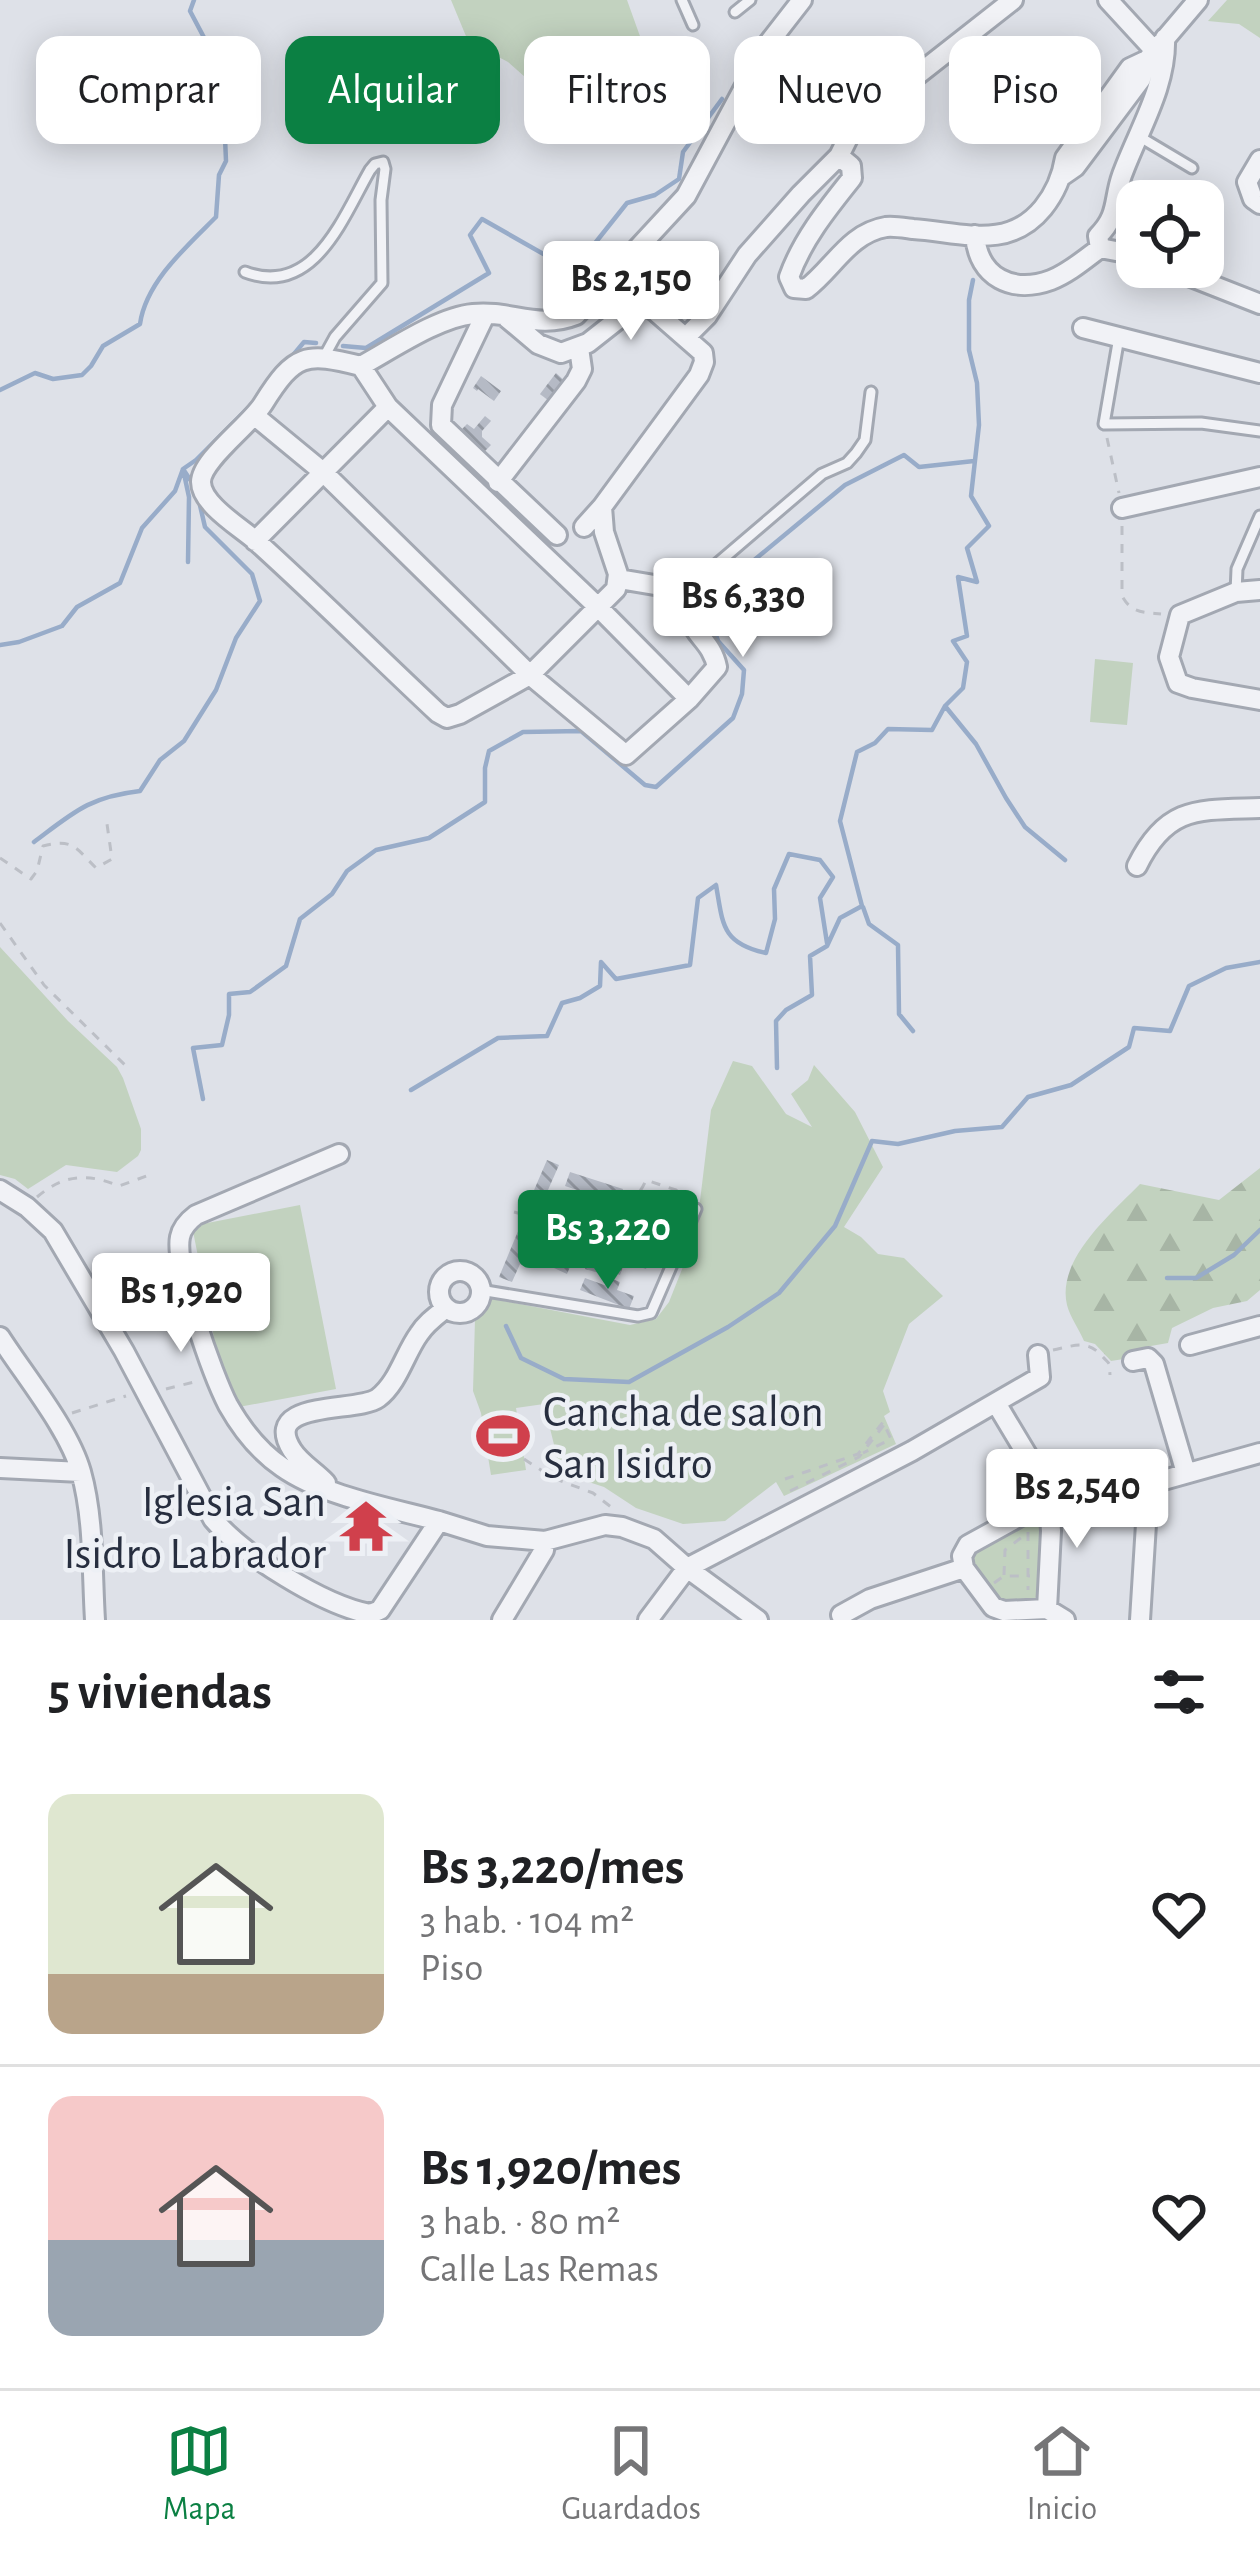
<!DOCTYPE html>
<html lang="es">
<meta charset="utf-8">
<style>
body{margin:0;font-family:"Alegreya Sans",sans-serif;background:#f2f2f2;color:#202124;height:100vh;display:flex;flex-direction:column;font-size:45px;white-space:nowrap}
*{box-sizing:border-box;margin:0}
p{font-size:39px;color:#757577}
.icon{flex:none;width:66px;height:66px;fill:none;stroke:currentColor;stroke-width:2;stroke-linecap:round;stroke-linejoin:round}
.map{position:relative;height:1620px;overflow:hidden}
.side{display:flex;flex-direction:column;background:#fff;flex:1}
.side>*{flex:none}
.top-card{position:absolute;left:36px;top:36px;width:1188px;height:108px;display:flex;gap:24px}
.fabs{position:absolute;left:1116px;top:180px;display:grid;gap:24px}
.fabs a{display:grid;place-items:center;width:108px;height:108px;border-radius:24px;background:#fff;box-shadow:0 6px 30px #0003;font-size:60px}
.price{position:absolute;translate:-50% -102px;padding:0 27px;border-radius:12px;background:#fff;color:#222;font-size:39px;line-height:78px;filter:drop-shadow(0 3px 6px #0008)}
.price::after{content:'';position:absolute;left:50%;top:72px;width:36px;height:27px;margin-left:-18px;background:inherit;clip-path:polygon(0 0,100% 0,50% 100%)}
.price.current{background:#0b8043;color:#fff}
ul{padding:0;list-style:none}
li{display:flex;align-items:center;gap:36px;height:300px;padding:0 48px}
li+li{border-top:3px solid #e0e0e0}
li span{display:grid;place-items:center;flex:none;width:336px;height:240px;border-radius:24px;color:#555}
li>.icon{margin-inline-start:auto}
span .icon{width:144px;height:144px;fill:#fffc;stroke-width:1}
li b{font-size:51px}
h2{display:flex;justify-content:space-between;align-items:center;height:144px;padding:0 48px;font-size:51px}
.pill{padding:0 42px;border-radius:24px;background:#fff;box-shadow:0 6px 30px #0003;font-size:42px;line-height:108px}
.pill.current{background:#0b8043;color:#fff}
.menu{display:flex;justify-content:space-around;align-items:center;height:168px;border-top:3px solid #e0e0e0;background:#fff;font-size:33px;color:#757577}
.menu a{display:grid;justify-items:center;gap:6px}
.menu .current{color:#0b8043}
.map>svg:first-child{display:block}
.green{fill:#c2d2bf}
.forest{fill:url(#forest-firs)}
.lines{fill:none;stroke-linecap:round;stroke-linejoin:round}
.stream{stroke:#98acc9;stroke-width:4.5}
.building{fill:url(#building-back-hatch)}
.lane-casing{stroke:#a3a8b2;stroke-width:15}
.street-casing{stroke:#a3a8b2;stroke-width:24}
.path{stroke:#bcbfc6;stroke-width:3;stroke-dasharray:9 9;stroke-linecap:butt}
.lane{stroke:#f1f2f6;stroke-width:9}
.street{stroke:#f1f2f6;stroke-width:18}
.labels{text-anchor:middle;stroke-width:9;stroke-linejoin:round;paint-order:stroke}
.poi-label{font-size:45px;fill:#272e3f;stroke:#edf0f5;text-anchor:start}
</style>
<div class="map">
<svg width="1260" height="1620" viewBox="0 0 1260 1620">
<defs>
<pattern id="forest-firs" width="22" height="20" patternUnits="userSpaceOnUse" patternTransform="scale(3)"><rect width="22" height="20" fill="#c2d2bf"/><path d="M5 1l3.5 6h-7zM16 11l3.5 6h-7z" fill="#a7b5a5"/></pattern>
<pattern id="building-back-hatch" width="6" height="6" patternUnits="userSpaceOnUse" patternTransform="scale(3)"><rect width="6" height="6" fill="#b5bac5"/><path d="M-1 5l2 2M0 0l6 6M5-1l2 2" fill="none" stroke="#9398a1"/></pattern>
</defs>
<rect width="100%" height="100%" fill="#dee1e8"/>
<!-- green -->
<path class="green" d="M451 0H627L646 53 636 67 639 91 666 121 624 136 585 130 508 62 468 41Z
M1227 0H1260V38L1239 24 1208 21Z
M1095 659 1133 663 1127 725 1090 722Z
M0 947 68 1021 117 1067 123 1078 141 1129V1150L138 1156 117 1172 66 1165 28 1189 15 1179 0 1175Z
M733 1061 752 1066 786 1114 812 1127 791 1094 808 1080 814 1065 855 1112 883 1167 844 1227 861 1237 878 1254 904 1258 943 1296 909 1324 883 1391 890 1412 884 1416 896 1444 784 1496 776 1482 725 1521 683 1524 636 1508 604 1487 561 1473 544 1404 516 1408 526 1470 491 1475 481 1413 473 1391 475 1319 488 1298 630 1325 656 1319 669 1302 696 1234 711 1110Z
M300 1205 336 1389 228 1409 192 1226Z
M1037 1517 1044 1527 1039 1595 1034 1599 999 1603 970 1566 969 1558 973 1550Z"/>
<!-- forest -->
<path class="forest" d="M1260 1168V1290L1247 1301 1213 1308 1172 1328 1168 1343 1145 1347 1130 1354V1358L1111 1361 1095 1344 1084 1341C1079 1329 1070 1317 1067 1305 1056 1259 1112 1213 1140 1184L1219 1200Z"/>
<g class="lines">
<!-- stream -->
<path class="stream" d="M343 346 366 348 489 273 470 235 482 219 568 268 584 257 627 203 655 195 679 179 683 152 722 99
M289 360 304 342 316 343
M0 390 35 373 53 379 82 375 91 366 103 346 140 324C146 282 186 247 216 217L219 175 226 161 224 114 215 96 217 77 209 47 190 11 194 0
M183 469 193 484
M188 562 189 497 183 469 196 460 255 401
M0 645 19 642 62 626 77 607 120 583 142 528 175 491 183 469
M945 706 976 744 1006 798 1025 827 1065 860
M34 842C74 812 89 797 140 791L160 760 184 741 216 690 236 638 260 601 252 574 205 527 199 501
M863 907 869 924 898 945 899 1014 913 1031
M777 1068 776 1021 786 1010 812 995 810 956 827 946 840 918 862 906 840 821 857 752 875 743 888 729 932 730 945 706 963 688 967 662 953 641 967 636 958 577 977 582 967 548 989 526 971 496 979 425 977 383 969 350V300L973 280
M411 1090 498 1038 547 1036 562 1003 580 998 600 986 601 962 616 979 690 965 698 898 716 885C723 924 721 943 766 953L775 919 774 889 789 854 820 860 833 877 820 898 827 943
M203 1099 193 1048 222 1045 229 1015V994L250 992 286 966 300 919 332 894 347 871 376 850 429 838 485 802V768L489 751 523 732 581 731 645 785 656 787 733 718 742 694 744 670 718 641 713 626 730 580 845 485 904 455 919 467 974 461
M1167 1278H1196L1234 1255 1260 1230
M506 1326 521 1358 564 1379 629 1382 728 1327 779 1293 835 1226 872 1141 898 1144 955 1131 1002 1127 1028 1097 1071 1085 1129 1047 1134 1028 1170 1031 1189 986 1226 968 1260 962"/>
</g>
<!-- building -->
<path class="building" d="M556 373 566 382 554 405 540 394Z
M481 376 501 391 494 401 478 389 477 391 473 388Z
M485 416 491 421 482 431V437L491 445 484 452 462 429 467 424 474 429Z
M547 1160 559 1165 548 1190 556 1193 553 1202 545 1199 537 1216 525 1211Z
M570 1172 623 1189 618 1206 602 1201 601 1205 580 1199 583 1192 565 1186Z
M558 1207 571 1213 564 1232 568 1233 577 1213 591 1218 567 1274 554 1268 561 1250 556 1248 549 1265 536 1260Z
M653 1209 668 1215 661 1234 669 1237 664 1250 654 1246 646 1269 632 1264Z
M604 1212 618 1217 610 1239 617 1241 627 1212 641 1217 620 1275 607 1270 614 1251 607 1249 599 1273 585 1269Z
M521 1224 533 1229 524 1251 533 1255 528 1267 520 1264 512 1282 499 1277Z
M585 1278 607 1286 610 1278 620 1282 617 1290 634 1296 629 1309 580 1290Z"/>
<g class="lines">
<!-- lane casing -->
<g class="lane-casing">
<path id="lane" d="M682 0 693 25
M735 12 750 0
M1140 137 1192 168
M245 272C314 298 343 217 370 170L375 164 383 162 385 169 381 200 382 283 335 337 324 357
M1119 337 1104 424 1201 423 1260 431
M690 591 698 580 822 474 847 463 856 453 865 440 871 392
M1236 592 1237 569 1260 516
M480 1290 638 1316 651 1313 696 1209"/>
</g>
<!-- street casing -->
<g class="street-casing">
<path id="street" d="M1108 0 1154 50
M839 156 851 166 852 178C828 208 802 240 789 277L794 288 806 289C833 269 849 233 886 227 894 226 905 228 913 229 961 232 1008 251 1043 208 1055 193 1062 177 1065 158L1130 68 1147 60 1198 0
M1260 160 1247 182 1253 199 1260 204
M1062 176 1075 167 1141 79 1147 60
M975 235C978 278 1013 294 1051 280 1069 273 1085 259 1100 248L1098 236C1119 215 1113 200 1122 175 1138 131 1167 86 1165 38
M1100 248 1137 255
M1166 267 1260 304
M485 315 442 405 441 425 557 535
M507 318 538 344 561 353 588 343 635 306 643 303 648 305 703 353 704 362 699 375 602 507 584 527
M1083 328 1260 373
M686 337 707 316 747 255 801 194 839 156 855 124 1013 0
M361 366 388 407 599 608 689 699
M255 416 323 472 530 675 626 755 689 699 717 667C710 633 681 635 690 591L619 579
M498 482 576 381 582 369 579 348
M602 507 604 532 618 574 616 589 530 675 460 714 447 718 438 713C377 656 318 597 256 541 240 527 201 504 201 482 201 460 250 425 263 404 295 353 305 352 361 366 392 349 439 317 473 314 510 310 538 330 576 315L686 196 767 45 802 0
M1122 508 1260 477
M255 541 388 407
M1260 590 1236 592 1180 615 1169 657 1178 683 1192 688 1260 700
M1137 866C1167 805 1199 810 1260 808
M339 1154 196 1215C188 1221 182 1227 180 1237 174 1267 213 1376 228 1405 241 1428 260 1452 282 1467 323 1496 391 1508 439 1521
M0 1190 27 1207 53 1231 124 1351 213 1519C243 1555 323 1605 370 1614L380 1610 439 1521 487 1536 545 1541 605 1525 622 1527 654 1539 687 1568 758 1620
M439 1292a21 21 0 1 1 42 0a21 21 0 1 1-42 0Z
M0 1337C25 1376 69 1429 81 1472 94 1518 92 1572 95 1620
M1190 1345 1260 1326
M1133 1361 1148 1358 1154 1364 1186 1473
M996 1403 1047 1488 1044 1503 1050 1518 1051 1531 1047 1609
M0 1468 81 1472
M326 1483C316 1472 300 1463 292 1450 260 1399 358 1413 378 1398 398 1383 405 1353 419 1334 426 1323 436 1316 446 1308
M1044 1503 968 1545 962 1556 964 1568 993 1607 1004 1611 1047 1609 1065 1620
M841 1615 870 1599 964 1568
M502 1620 544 1550 545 1541
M648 1620 687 1568 912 1451 1040 1377 1038 1355
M1140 1620 1148 1492 1160 1481 1260 1453"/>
</g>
<!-- path -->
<path class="path" d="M1107 438 1119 493
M1122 526V596C1131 613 1143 612 1161 614
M0 858 31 879 37 871 43 846C73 838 76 848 96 868L112 859 107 824
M0 923 44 985 127 1067
M37 1197C64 1174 88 1173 119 1186L152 1174
M514 1212 540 1219C544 1214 547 1207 552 1203 565 1193 577 1205 590 1208 616 1213 636 1204 646 1180L676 1190 686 1198
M1053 1350C1073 1346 1087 1339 1102 1356 1112 1367 1109 1361 1110 1375
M166 1389 198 1381
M72 1413 126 1396
M524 1459 553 1478 593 1493 611 1507
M785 1479 858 1454 883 1422 891 1439 863 1453
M790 1491 859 1457 884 1425
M1075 1494 1082 1508 1129 1509
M1063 1496 1141 1476
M1028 1532V1590
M1004 1575 1005 1550 1026 1534
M994 1583 1004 1576H1030"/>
<!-- lane -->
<use href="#lane" class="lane"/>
<!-- street -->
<use href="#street" class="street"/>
</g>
<!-- icons -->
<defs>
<g id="stadium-bare" transform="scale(4.14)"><path d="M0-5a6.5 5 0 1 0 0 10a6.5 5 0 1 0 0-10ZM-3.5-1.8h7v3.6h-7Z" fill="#d0404c" stroke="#edf0f5" stroke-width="2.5" paint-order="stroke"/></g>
<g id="temple-bare" transform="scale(4.14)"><path d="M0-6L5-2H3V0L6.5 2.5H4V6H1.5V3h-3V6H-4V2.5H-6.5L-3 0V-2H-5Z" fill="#d0404c" stroke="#edf0f5" stroke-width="2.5" paint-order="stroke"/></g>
</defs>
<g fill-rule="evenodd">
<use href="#stadium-bare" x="503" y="1436"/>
<use href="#temple-bare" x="366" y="1526"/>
</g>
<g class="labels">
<!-- poi labels -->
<g class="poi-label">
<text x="543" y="1426">Cancha de salon<tspan x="543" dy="52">San Isidro</tspan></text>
<text x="326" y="1516" text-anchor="end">Iglesia San<tspan x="326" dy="52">Isidro Labrador</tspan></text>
</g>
</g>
</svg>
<div class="fabs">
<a><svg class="icon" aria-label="locate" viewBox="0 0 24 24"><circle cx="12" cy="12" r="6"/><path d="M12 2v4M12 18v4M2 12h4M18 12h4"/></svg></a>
</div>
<b class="price" style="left:631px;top:343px">Bs 2,150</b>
<b class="price" style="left:743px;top:660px">Bs 6,330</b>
<b class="price current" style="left:608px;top:1292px">Bs 3,220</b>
<b class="price" style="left:181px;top:1355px">Bs 1,920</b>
<b class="price" style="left:1077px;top:1551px">Bs 2,540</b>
<div class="top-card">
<a class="pill">Comprar</a>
<a class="pill current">Alquilar</a>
<a class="pill">Filtros</a>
<a class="pill">Nuevo</a>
<a class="pill">Piso</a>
</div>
</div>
<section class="side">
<h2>5 viviendas<svg class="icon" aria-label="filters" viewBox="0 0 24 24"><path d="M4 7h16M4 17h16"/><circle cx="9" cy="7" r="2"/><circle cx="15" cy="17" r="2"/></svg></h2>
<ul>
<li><span style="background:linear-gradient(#dfe7d0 75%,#b9a48a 0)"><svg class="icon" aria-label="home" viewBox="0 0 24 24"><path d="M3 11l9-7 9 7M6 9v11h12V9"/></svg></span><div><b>Bs 3,220/mes</b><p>3 hab. · 104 m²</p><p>Piso</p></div><svg class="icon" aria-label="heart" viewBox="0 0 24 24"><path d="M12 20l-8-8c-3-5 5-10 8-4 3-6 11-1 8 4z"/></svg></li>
<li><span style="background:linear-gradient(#f6c9c9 60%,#9aa5b1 0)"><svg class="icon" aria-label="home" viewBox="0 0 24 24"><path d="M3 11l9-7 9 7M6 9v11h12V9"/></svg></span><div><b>Bs 1,920/mes</b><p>3 hab. · 80 m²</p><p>Calle Las Remas</p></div><svg class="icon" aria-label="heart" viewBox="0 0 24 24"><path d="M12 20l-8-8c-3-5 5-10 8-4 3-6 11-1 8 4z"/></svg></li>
</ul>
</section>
<nav class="menu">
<a class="current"><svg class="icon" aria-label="map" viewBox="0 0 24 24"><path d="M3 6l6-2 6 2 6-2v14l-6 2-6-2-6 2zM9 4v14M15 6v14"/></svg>Mapa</a>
<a><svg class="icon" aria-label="saved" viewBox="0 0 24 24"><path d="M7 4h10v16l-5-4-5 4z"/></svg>Guardados</a>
<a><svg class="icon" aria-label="home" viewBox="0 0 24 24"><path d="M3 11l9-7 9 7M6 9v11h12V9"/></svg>Inicio</a>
</nav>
